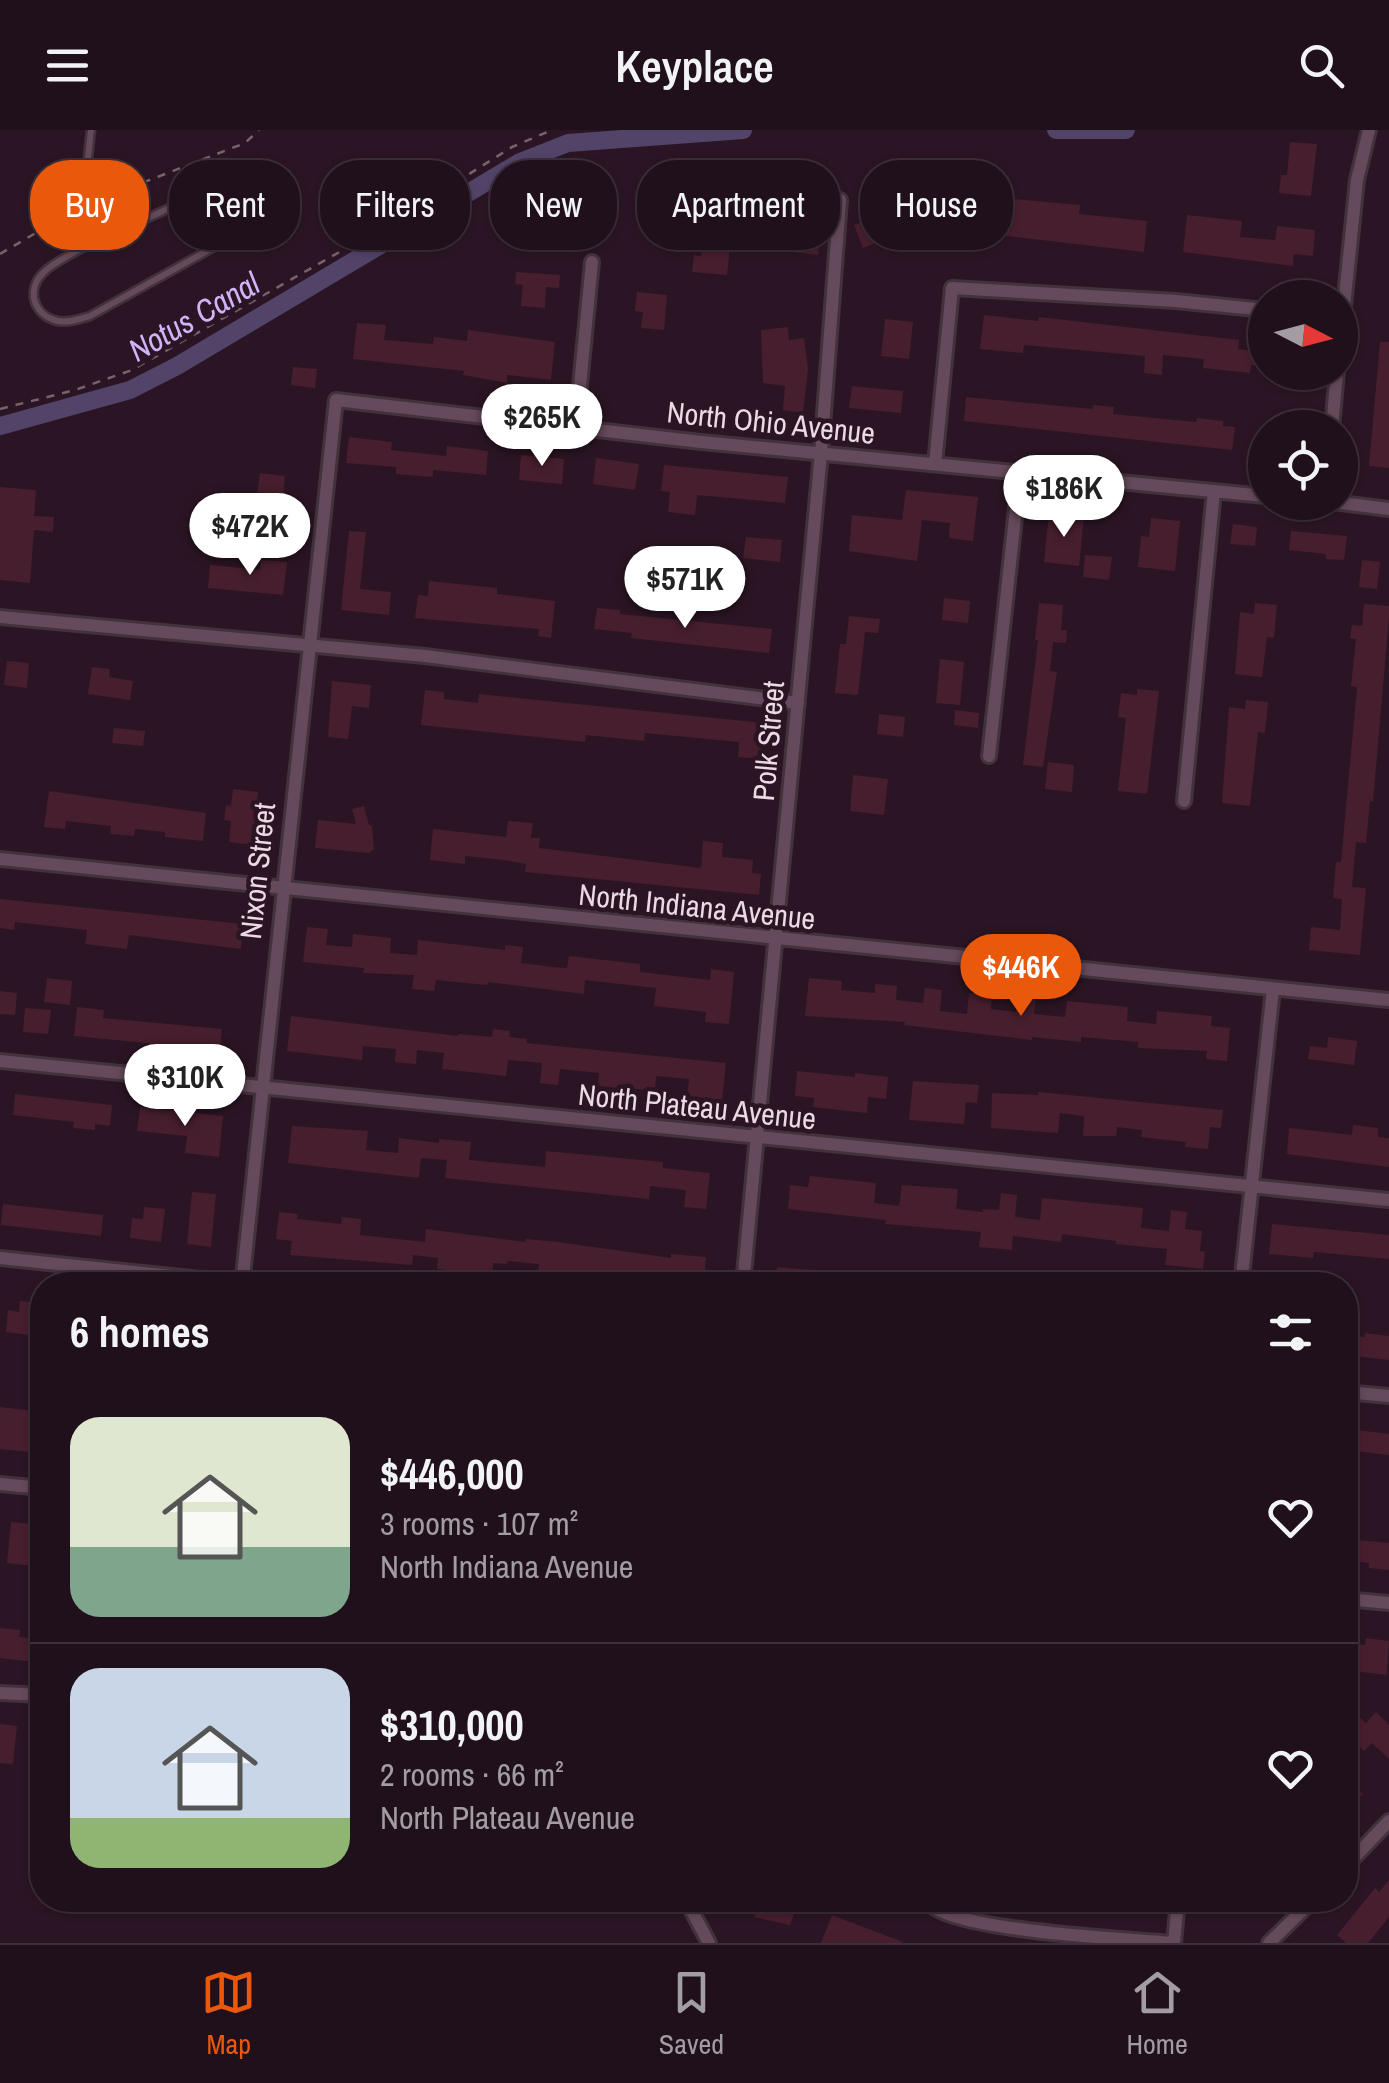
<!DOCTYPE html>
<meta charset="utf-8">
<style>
body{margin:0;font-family:"Archivo Narrow",sans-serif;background:#2d1e28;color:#f1f3f6;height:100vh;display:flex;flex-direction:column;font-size:38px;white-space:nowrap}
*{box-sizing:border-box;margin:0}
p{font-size:32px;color:#a29da3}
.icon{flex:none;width:55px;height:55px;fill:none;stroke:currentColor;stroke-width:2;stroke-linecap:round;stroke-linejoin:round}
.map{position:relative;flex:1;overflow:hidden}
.details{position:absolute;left:30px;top:1142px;width:1328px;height:640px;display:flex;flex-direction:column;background:#20101b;border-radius:40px;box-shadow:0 2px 8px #0004,0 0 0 2px #3d303a}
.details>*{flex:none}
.banner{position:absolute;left:30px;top:30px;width:1330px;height:90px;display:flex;gap:20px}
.needle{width:65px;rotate:96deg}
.controls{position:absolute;left:1248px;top:150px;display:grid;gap:20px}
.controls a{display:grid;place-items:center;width:110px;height:110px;border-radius:50%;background:#20101b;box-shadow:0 2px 8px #0004,0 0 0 2px #3d303a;font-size:50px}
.price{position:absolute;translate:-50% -85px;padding:0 22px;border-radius:35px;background:#fff;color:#222;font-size:32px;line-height:65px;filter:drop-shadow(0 2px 5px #0008)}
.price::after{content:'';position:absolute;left:50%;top:60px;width:30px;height:22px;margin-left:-15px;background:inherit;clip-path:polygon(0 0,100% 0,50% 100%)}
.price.selected{background:#ea580c;color:#fff}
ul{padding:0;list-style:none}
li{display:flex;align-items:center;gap:30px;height:250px;padding:0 40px}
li+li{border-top:2px solid #3d303a}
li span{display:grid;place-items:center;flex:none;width:280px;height:200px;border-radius:30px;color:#555}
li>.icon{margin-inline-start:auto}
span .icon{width:120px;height:120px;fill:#fffc;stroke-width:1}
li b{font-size:42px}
h2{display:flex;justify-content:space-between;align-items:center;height:120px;padding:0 40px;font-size:42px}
.chip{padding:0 35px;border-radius:40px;background:#20101b;box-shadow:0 2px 8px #0004,0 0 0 2px #3d303a;font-size:35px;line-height:90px}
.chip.selected{background:#ea580c;color:#fff}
header{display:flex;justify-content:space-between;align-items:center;height:130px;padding:0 40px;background:#20101b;font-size:45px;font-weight:600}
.tabs{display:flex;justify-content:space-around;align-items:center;height:140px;border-top:2px solid #3d303a;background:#20101b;font-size:28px;color:#a29da3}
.tabs a{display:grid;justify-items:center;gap:5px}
.tabs .selected{color:#ea580c}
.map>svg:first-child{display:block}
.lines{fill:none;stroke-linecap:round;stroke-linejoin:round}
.canal{stroke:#524369;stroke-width:18}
.building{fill:#471e2d}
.lane-casing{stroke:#42323c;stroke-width:11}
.street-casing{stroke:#42323c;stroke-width:18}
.path{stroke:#776370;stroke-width:2.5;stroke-dasharray:8 8;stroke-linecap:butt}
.lane{stroke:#654a5b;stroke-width:6}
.street{stroke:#654a5b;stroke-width:12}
.labels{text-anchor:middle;stroke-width:9;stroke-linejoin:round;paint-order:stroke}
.street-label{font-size:30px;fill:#eadae4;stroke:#2b1524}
.water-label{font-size:32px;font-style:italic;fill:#ceb5f7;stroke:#2b1524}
</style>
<header><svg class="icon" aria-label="menu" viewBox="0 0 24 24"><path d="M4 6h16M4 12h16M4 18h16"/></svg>Keyplace<svg class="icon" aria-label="search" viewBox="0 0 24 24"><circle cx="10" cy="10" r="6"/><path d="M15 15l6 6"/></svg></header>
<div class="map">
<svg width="1389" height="1813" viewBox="0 0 1389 1813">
<rect width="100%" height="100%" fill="#2b1524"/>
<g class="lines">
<!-- canal -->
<path class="canal" d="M1056 0H1126
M0 296 130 260 177 236 520 32 568 13 743 0"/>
</g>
<!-- building -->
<path class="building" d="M1290 12 1317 14 1311 66 1279 63 1281 45H1287Z
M990 67 1080 75 1079 84 1147 91 1144 122 990 104 943 114 938 91 953 88 951 76Z
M887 83 891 93 910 86 918 108 902 114 898 104 863 118 854 95Z
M796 85 829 88 827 111 820 110 818 125 792 122Z
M1187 85 1242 91 1240 107 1275 110 1277 96 1315 100 1313 126 1294 124 1293 136 1183 122Z
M705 93 732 96 727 145 692 142 694 125 701 126Z
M516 142 560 145 559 158 546 157 545 178 521 176 523 155 515 154Z
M637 162 667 165 664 200 641 198 643 182 635 181Z
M984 185 1038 191 1039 187 1239 210 1238 219 1265 222V236L1251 235 1250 243 1203 238 1204 229 1163 225 1162 245 1144 243 1145 226 1024 215 1023 223 980 219Z
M885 189 913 192 909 229 881 226Z
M357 193 386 195 384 210 433 214 434 207 467 211 468 200 555 212 551 250 507 245V253L463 245 464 241 353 229Z
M788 197 789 210 804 208 808 239 803 283 783 280 785 256 763 253 761 200Z
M1380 212H1389V338L1369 336Z
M293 237 317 239 315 258 291 255Z
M852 256 903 261 901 283 849 278Z
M966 267 1093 279V275L1114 277 1113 284 1196 292 1197 288 1223 291V296L1235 297 1232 320 964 291Z
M349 307 392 312 391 320 446 326 447 316 488 321 486 345 433 340V347L396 344V337L346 333Z
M521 325 564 329 562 354 519 350Z
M596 328 639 334 635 360 593 354Z
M664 335 788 347 785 373 697 365 695 385 668 382 670 362 661 361Z
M260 343 285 346 283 368 257 365Z
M0 357 36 360 34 386 54 387 53 402 34 400 30 453 0 450Z
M906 360 978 367 973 411 949 408 950 393 922 390 917 431 849 421 852 385 902 390Z
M1049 383 1084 387 1079 436 1044 432Z
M1151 388 1180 391 1175 441 1138 437 1141 406 1149 407Z
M1233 394 1257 397 1255 416 1230 414Z
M349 401 366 402 360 459 391 462 389 485 341 480Z
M1291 401 1347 406 1344 430 1326 429V424L1289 420Z
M746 407 782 410 780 432 743 428Z
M1085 425 1112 427 1109 450 1083 447Z
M261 430 287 432 283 465 208 458 210 435 260 440Z
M1362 430 1380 432 1377 459 1359 457Z
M429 451 497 458V464L555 471 551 508 538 506 539 499 415 488 418 465 428 466Z
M944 468 970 471 968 493 942 490Z
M1039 473 1063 475 1061 500H1067L1066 513 1053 512 1050 541 1057 542 1043 637 1023 635 1038 510H1035Z
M1255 473 1277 475 1274 508 1267 507 1262 547 1235 544 1240 482 1254 484Z
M1364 474 1389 476V487L1373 672 1370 671 1366 713 1356 712 1352 757 1366 758 1360 825 1309 820 1311 797 1340 800 1342 769 1333 768 1336 732H1341L1356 569 1357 557 1351 556 1356 509 1350 508 1352 495 1362 496Z
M597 478 620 480V484L772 499 769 523 631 508 632 503 594 499Z
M849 486 880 489 878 503 865 502 858 565 835 563 840 514H846Z
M940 529 964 532 960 575 936 573Z
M7 531 29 533 27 558 4 555Z
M92 537 110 539 109 547 133 551 130 570 88 564Z
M332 551 371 555 369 578 352 576 348 609 328 607Z
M1137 559 1159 561 1147 664 1118 661 1126 588 1118 587 1121 563 1137 565Z
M425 560 444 562V569L478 573 479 564 774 594 772 615 763 614 762 629 738 627 739 612 687 607 645 603 644 611 586 605 585 612 421 595Z
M1246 570 1268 572 1265 603 1258 602 1250 676 1222 673 1229 577 1245 579Z
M955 580 979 583 978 598 954 595Z
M879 584 905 587 903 607 877 604Z
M114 598 145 601 143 616 112 613Z
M1048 632 1074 635 1072 662 1045 659Z
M853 645 888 649 884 685 850 681Z
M233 659 258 662 253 715 229 712 231 691 224 690 226 675 231 676Z
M49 661 206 683 203 711 165 707V702L135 699 134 706 110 704 111 696 66 691 65 699 44 697Z
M364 676 369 695 372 696 374 719 369 723 315 718 318 690 356 694 352 679Z
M508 691 533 693 531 708H540L539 718 701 738 703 711 723 713 722 727 753 730 752 743 761 744 759 765 525 742 526 734 504 730 465 726V734L430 730 433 699 506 707Z
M0 769 243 794 241 819 129 805 127 819 85 814 87 800 15 792 14 800 0 798Z
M307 797 328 799 326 815 352 817 353 804 391 808 390 823 417 825 418 810 505 820V815L523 817 521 833 553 837 567 838 569 826 640 834V842L710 850 711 839 734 842 729 894 705 892 706 882 654 876 656 858 585 850 584 864 488 852 487 855 436 850 434 861 412 859 414 845 363 843 364 838 303 832Z
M47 848 72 851 70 875 44 872Z
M809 848 842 851 841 860 875 863V854L897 856 896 870 923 873 925 858 942 860 940 881 967 884 969 863 992 866 991 879 1016 882 1018 865 1036 867 1034 884 1065 887 1067 871 1128 877 1127 891 1156 894 1157 881 1212 886 1211 896 1230 898 1227 931 1206 929 1207 921 1138 918V912L1081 907V912L1032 907V910L904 895 905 892 805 886Z
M0 861 17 863 15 885 0 884Z
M77 877 104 880 103 888 222 899 220 920 74 906Z
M25 878 51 880 48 904 23 902Z
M291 886 458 906 459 904 492 907 493 899 510 901 509 907 527 909 526 913 726 933 722 970 687 966 689 949 656 946 655 960 619 958 598 956 599 943 560 939 558 955 540 953 542 933 508 930 506 946 442 939 444 923 417 920 416 934 395 932 396 919 363 916 362 930 287 921Z
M1328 907 1357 911 1354 935 1308 929 1310 916 1327 918Z
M797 941 855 947V943L888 947 886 969 868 967 867 983 813 977 814 968 795 966Z
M913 951 979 955 977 973 966 972 964 994 909 990Z
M1038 962 1223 980 1221 998 1210 997 1208 1019 1185 1017 1186 1012 1141 1007 1142 1000 1117 997 1116 1006H1083L1084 986 1060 983 1058 1003 991 998 992 963 1038 965Z
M15 964 112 975 110 996 95 994V1000L73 998 74 992 13 985Z
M140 977 223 986 219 1027 185 1023 187 1006 137 1001Z
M1353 995 1378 998V1007L1389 1008V1037L1287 1024 1289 998 1352 1005Z
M292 996 368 1001 366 1020 398 1023 399 1008 439 1013V1009L471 1012 469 1030 545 1037 546 1021 663 1032V1038L710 1043 706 1079 684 1077 686 1060 650 1056 649 1069 445 1048 447 1030 421 1028 419 1048 288 1033Z
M810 1046 876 1053 874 1073 899 1076 902 1055 958 1059 956 1079 983 1082V1079L999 1080 1001 1063 1017 1065 1015 1087 1040 1090 1042 1068 1143 1078 1141 1098 1169 1101 1171 1080 1187 1082 1185 1099 1202 1101 1200 1121 1205 1122 1203 1139 1165 1135 1167 1119 1116 1114V1111L1062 1104 1061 1112 1013 1106 1012 1120 979 1117 981 1102 885 1094 886 1090 788 1079 790 1055 808 1057Z
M192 1062 216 1064 211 1117 187 1114Z
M3 1074 103 1085 101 1106 1 1095Z
M144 1077 165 1079 161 1112 130 1108 132 1088 143 1089Z
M279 1082 298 1084 297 1089 341 1094 342 1087 361 1089 360 1105 425 1112 426 1099 525 1112 526 1109 558 1112 671 1128V1124L706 1127 704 1150 688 1148V1155H669V1149L638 1146 637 1155H618L620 1143 590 1140 589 1154 538 1148 539 1134 507 1131V1134L493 1133 492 1145 437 1139 438 1128 413 1125 412 1135 290 1125 292 1111 276 1109Z
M1272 1094 1389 1105V1129L1314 1122 1313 1128 1269 1124Z
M777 1137 883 1146V1155H775Z
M20 1171 41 1173 37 1206 6 1202 8 1180 19 1182Z
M1365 1203 1389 1206V1230L1345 1225V1205L1365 1207Z
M0 1277 42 1282V1323L0 1319Z
M1357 1300 1389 1304V1325L1345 1320V1302L1357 1303Z
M11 1392 42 1395V1437L7 1433Z
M1345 1409 1389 1413V1440L1369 1438V1433L1345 1430Z
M0 1498 20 1500 19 1507 37 1509 34 1532 0 1528Z
M1366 1508 1389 1511 1387 1545 1345 1540V1513L1365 1515Z
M1351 1579 1366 1593 1376 1582 1389 1595V1629L1372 1613 1364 1621 1345 1604V1585Z
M0 1594 17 1596 13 1634 0 1633Z
M1345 1648 1363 1664 1345 1685Z
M1389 1750V1787L1368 1813H1346L1337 1805 1375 1758 1379 1762Z
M760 1770H799L790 1795 754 1787Z
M832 1785 903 1812 902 1813H821Z"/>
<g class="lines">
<!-- lane casing -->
<g class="lane-casing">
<path id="lane" d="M78 120C67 127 53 133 44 142 25 160 34 186 58 191 69 193 80 189 90 186L252 96C267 82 277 65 264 46L248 42 78 120 91 0"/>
</g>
<!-- street casing -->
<g class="street-casing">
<path id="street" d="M1340 215 1357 50 1369 0
M576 297 592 132
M1332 298 1337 242
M935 334 952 158 1176 171 1265 180
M1333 372 1389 379
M0 487 425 526 798 573
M989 626 1020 342
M1184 671 1214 361
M0 729 1389 870
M0 931 1389 1070
M0 1128 258 1155
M242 1155 336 270 701 312 1265 366
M743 1155 821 323 840 70
M1241 1155 1273 859
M1345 1262 1389 1266
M0 1354 42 1358
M1345 1469 1389 1473
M0 1563 42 1565
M1345 1737 1389 1691
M686 1770 709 1813
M927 1770C941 1801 1132 1809 1173 1813
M1174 1813 1178 1770
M1269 1813 1313 1770"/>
</g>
<!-- path -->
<path class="path" d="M98 70 245 13 259 0
M0 124 68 84
M0 279 75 260 132 240 401 87 512 17 552 0"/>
<!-- lane -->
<use href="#lane" class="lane"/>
<!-- street -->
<use href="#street" class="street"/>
</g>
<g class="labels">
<!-- street labels -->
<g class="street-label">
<text transform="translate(771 293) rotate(6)" y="10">North Ohio Avenue</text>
<text transform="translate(769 611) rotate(-85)" y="10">Polk Street</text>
<text transform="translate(258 741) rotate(-84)" y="10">Nixon Street</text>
<text transform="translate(697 777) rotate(6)" y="10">North Indiana Avenue</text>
<text transform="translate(697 977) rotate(6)" y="10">North Plateau Avenue</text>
</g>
<!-- water labels -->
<g class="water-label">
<text transform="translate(194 187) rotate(-30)" y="11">Notus Canal</text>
</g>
</g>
</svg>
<div class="controls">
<a><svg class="needle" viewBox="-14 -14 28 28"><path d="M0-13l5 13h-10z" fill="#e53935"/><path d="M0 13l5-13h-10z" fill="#a29da3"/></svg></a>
<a><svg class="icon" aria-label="locate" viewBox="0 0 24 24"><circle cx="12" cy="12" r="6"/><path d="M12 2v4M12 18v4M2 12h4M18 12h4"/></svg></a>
</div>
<b class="price" style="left:542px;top:339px">$265K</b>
<b class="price" style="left:1064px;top:410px">$186K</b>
<b class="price" style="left:250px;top:448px">$472K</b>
<b class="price" style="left:685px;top:501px">$571K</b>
<b class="price selected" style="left:1021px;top:889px">$446K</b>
<b class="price" style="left:185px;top:999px">$310K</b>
<div class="banner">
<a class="chip selected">Buy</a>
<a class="chip">Rent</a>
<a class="chip">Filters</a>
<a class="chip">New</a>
<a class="chip">Apartment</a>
<a class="chip">House</a>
</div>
<section class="details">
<h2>6 homes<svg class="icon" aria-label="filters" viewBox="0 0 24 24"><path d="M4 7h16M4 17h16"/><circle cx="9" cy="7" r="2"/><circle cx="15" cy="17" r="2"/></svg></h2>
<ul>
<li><span style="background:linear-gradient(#dfe7d0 65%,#7fa58c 0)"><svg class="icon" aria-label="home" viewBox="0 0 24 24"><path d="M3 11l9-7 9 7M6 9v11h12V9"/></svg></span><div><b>$446,000</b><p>3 rooms · 107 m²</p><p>North Indiana Avenue</p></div><svg class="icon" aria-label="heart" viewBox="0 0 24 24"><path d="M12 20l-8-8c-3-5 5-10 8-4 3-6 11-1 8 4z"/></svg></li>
<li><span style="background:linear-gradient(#c9d6e8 75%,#8fb573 0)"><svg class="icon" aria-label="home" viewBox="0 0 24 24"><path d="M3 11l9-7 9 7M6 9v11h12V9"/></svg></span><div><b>$310,000</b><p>2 rooms · 66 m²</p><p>North Plateau Avenue</p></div><svg class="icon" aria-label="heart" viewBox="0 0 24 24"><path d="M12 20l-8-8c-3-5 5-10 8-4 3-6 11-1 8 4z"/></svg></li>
</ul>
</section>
</div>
<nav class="tabs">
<a class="selected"><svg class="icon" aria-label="map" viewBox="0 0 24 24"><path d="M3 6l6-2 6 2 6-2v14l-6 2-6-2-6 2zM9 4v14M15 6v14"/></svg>Map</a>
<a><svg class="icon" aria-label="saved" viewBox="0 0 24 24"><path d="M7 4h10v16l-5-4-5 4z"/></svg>Saved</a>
<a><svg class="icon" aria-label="home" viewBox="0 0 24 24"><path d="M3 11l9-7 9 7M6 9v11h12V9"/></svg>Home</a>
</nav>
